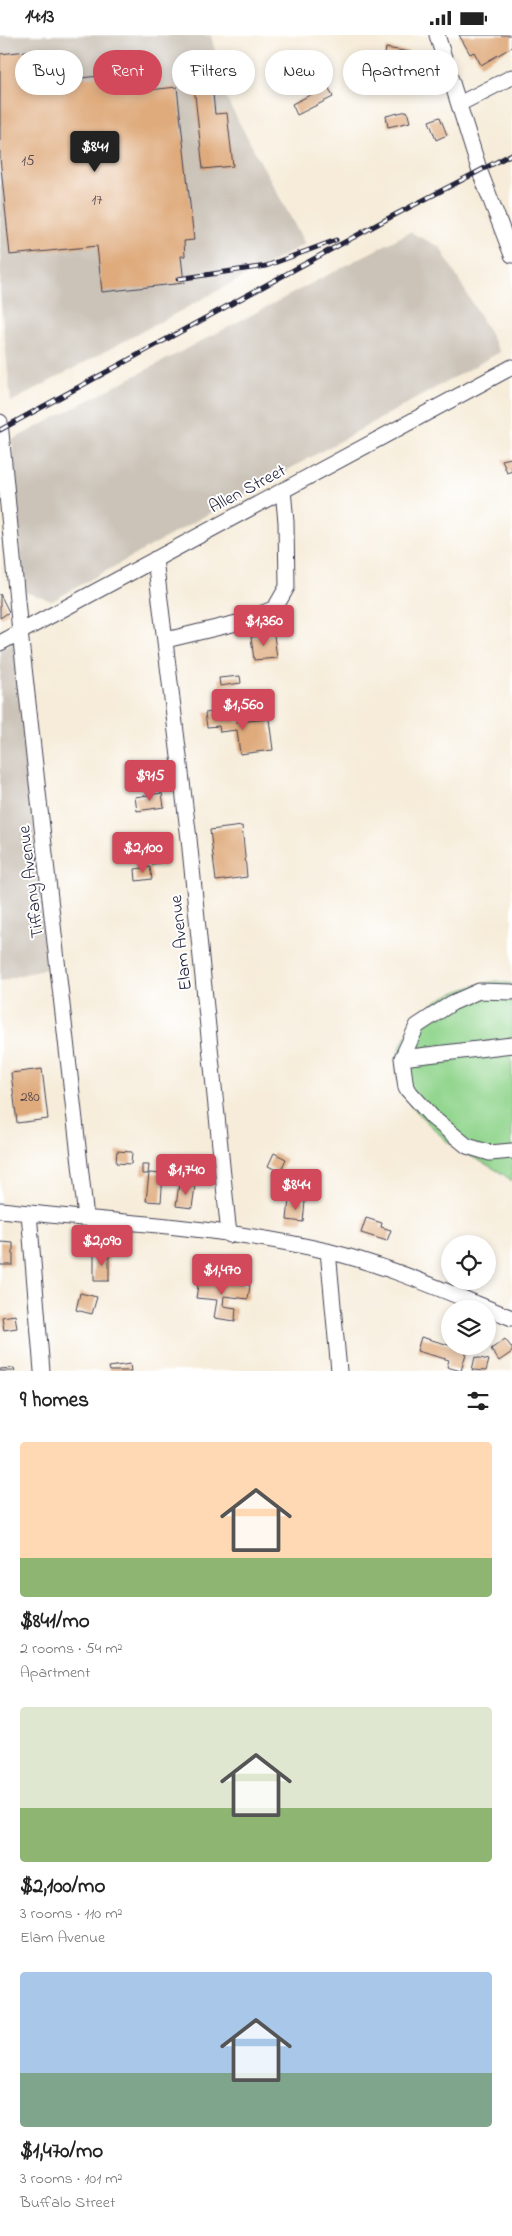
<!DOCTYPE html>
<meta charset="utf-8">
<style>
body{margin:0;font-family:"Indie Flower",sans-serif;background:#f2f2f2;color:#222;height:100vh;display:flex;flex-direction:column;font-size:19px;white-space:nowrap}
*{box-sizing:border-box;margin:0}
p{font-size:16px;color:#767676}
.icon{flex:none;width:28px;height:28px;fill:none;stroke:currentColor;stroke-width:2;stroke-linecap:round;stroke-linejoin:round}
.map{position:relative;height:1336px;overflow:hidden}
.sheet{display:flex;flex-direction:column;background:#fff;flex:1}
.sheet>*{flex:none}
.top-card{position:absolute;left:15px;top:15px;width:482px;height:45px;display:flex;gap:10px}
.controls{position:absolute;left:441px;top:1200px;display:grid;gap:10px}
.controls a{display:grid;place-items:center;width:55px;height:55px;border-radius:50%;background:#fff;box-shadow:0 2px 8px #0003;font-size:25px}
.price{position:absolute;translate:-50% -42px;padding:0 11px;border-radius:5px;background:#d1495b;color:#fff;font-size:16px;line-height:32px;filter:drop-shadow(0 1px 2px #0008)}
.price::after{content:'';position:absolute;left:50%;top:30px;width:15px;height:11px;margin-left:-8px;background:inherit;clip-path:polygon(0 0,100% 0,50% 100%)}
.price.selected{background:#222;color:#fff}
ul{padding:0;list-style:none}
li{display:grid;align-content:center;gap:10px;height:265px;padding:0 20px}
li span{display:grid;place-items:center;height:155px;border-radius:5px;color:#555}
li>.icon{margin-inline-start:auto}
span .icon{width:90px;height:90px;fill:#fffc;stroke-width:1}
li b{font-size:21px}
h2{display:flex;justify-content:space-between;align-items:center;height:60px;padding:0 20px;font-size:21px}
.pill{padding:0 18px;border-radius:22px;background:#fff;box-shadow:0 2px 8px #0003;font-size:18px;line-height:45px}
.pill.selected{background:#d1495b;color:#fff}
.status{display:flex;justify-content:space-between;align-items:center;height:35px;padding:0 25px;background:#fff;direction:ltr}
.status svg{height:14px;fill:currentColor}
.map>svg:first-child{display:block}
.industrial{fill:#cbc3b8}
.green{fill:#93d68f;stroke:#5a7c65}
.building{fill:#dfab7d}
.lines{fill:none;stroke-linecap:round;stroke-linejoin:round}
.minor-casing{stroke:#424053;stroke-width:17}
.minor{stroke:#fff;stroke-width:15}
.rail-casing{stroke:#22223b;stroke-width:5}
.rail{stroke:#fff;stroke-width:3;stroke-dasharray:9;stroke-linecap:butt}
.labels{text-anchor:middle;stroke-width:4;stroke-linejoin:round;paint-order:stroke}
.number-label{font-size:15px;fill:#51444c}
.street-label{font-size:18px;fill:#22223b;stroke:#fff}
</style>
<div class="status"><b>14:13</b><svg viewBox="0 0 49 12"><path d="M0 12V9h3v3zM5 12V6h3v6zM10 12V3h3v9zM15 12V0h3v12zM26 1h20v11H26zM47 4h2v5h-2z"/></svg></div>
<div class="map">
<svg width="512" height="1336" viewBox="0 0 512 1336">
<rect width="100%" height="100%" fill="#fff"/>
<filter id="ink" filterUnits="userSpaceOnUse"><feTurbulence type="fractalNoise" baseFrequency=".02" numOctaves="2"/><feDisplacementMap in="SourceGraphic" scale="10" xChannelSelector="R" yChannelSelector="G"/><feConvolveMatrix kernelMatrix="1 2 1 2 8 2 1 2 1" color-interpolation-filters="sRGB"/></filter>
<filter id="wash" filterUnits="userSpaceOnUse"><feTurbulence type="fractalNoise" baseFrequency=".0096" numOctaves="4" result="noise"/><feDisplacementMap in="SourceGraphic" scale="20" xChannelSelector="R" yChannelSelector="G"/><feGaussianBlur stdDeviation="1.12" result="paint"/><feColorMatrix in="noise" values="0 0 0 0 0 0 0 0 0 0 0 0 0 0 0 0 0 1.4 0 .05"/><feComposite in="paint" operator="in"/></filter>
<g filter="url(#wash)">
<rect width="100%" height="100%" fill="#f6ecd9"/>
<!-- industrial -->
<path class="industrial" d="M0 0H211L227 65 305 209 11 367 0 258Z
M410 197 440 212 500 317 52 566 24 557 12 405Z
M17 606 46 933 0 946V615Z"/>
<!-- green -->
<path class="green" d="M496 946 512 949V1146C494 1131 473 1124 453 1111 445 1106 438 1097 431 1091 400 1062 382 1034 410 995 414 989 418 982 423 977 440 959 474 950 496 946Z"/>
<g id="blocks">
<!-- building -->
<path class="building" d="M459 0H512V12L481 30 474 17 470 19Z
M386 13 410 17 409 22 385 19Z
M27 16 31 48 129 38 131 57 177 52 194 205 184 206 185 221H181L184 248 102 257 97 211 10 220 0 123V19Z
M212 49 215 79 227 78 233 131 203 134 194 51Z
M328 51 333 62 297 80 292 69Z
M407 76 410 87 388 92 386 81Z
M440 82 447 100 436 105 429 86Z
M511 423 512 436 507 438 502 425Z
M0 559 9 577 0 583Z
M274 600 277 623 254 625 251 602Z
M240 641 241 648 220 651 219 643Z
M235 674 237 687 269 684 273 715 240 719 237 695 220 697 219 691 207 692 205 678Z
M160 736 161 750 137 753 135 739Z
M162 758 164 772 137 776 135 762Z
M242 791 247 842 216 846 210 795Z
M166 807 167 820 159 821 160 828 146 830 144 810Z
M150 832 152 844 136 846 135 834Z
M42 1034 48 1084 17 1088 11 1038Z
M117 1116 132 1117 131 1129 116 1128Z
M274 1118 286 1124 280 1137 268 1131Z
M142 1130H149L148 1139H142Z
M149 1138 163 1139 161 1167 146 1166Z
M179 1149 195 1151 192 1173 176 1171Z
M289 1164 305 1166 303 1187 287 1185Z
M366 1183 382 1188 381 1192 391 1195 387 1206 361 1198Z
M0 1207 13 1208V1230H0Z
M94 1217H109V1246H94Z
M199 1244 250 1250 248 1264 224 1261 223 1271 236 1273 235 1286 214 1283 217 1265 196 1263Z
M80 1258 97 1262 92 1279 76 1275Z
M15 1280 17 1293 4 1295 2 1282Z
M421 1302 467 1315 461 1336 447 1332 449 1325 417 1316Z
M505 1304 512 1313V1317L499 1326 491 1314Z
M475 1322 489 1325 486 1336 472 1335Z
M130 1329 131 1336H110L109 1332Z
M14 1333 15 1336H0V1334Z"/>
</g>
</g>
<g filter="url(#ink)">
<use href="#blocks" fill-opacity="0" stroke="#424053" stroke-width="1"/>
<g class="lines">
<!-- minor casing -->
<g class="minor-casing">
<path id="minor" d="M437 0 480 137 512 220
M459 69 512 42
M0 387 20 597 86 1183
M155 524 189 804 229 1200
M166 605 241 587 275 573 287 552 286 487 283 455
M0 608 512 332
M512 957 479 956 452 968 417 991 402 1023 406 1053 433 1083 467 1111 490 1118 512 1116
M402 1023 512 1010
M0 1175C109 1187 220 1191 327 1216 391 1231 451 1259 512 1283
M29 1178 42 1336
M328 1216 339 1336"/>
</g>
<!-- minor -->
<use href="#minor" class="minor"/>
<!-- rail casing -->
<g class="rail-casing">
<path id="rail" d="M178 244 266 231 336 205
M0 395 387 184 512 119"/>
</g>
<!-- rail -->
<use href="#rail" class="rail"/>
</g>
</g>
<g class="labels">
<!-- number labels -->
<g class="number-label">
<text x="28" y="130">15</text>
<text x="97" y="169">17</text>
<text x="30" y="1066">280</text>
</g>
<!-- street labels -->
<g class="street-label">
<text transform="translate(247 453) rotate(-28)" y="6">Allen Street</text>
<text transform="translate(30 847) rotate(-97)" y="6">Tiffany Avenue</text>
<text transform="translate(180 908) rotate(-96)" y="6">Elam Avenue</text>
</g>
</g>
</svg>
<div class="controls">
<a><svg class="icon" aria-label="locate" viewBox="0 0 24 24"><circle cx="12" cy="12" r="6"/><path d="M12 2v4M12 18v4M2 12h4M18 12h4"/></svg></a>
<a><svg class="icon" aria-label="layers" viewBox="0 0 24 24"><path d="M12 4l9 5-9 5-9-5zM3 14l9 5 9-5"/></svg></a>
</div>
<b class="price selected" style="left:95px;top:138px">$841</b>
<b class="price" style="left:264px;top:612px">$1,360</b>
<b class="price" style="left:243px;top:696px">$1,560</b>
<b class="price" style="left:150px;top:767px">$915</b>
<b class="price" style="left:143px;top:839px">$2,100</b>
<b class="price" style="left:186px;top:1161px">$1,740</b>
<b class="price" style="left:296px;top:1176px">$844</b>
<b class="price" style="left:102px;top:1232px">$2,090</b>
<b class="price" style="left:222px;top:1261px">$1,470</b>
<div class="top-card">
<a class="pill">Buy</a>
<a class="pill selected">Rent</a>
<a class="pill">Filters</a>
<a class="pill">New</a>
<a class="pill">Apartment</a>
</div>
</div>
<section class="sheet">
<h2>9 homes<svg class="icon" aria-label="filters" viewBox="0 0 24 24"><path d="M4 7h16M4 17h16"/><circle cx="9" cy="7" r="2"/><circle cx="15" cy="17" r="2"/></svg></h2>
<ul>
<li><span style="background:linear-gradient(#ffd9b3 75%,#8fb573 0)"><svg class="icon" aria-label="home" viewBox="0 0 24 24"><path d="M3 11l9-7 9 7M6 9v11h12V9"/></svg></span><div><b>$841/mo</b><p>2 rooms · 54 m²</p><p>Apartment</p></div></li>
<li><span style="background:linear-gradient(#dfe7d0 65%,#8fb573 0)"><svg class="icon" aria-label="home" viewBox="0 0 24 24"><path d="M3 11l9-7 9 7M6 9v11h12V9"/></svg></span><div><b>$2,100/mo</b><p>3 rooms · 110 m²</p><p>Elam Avenue</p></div></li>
<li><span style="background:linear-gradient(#a9c7e8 65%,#7fa58c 0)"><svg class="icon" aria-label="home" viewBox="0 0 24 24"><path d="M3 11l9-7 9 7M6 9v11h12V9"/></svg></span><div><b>$1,470/mo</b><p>3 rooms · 101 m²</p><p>Buffalo Street</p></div></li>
</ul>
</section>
